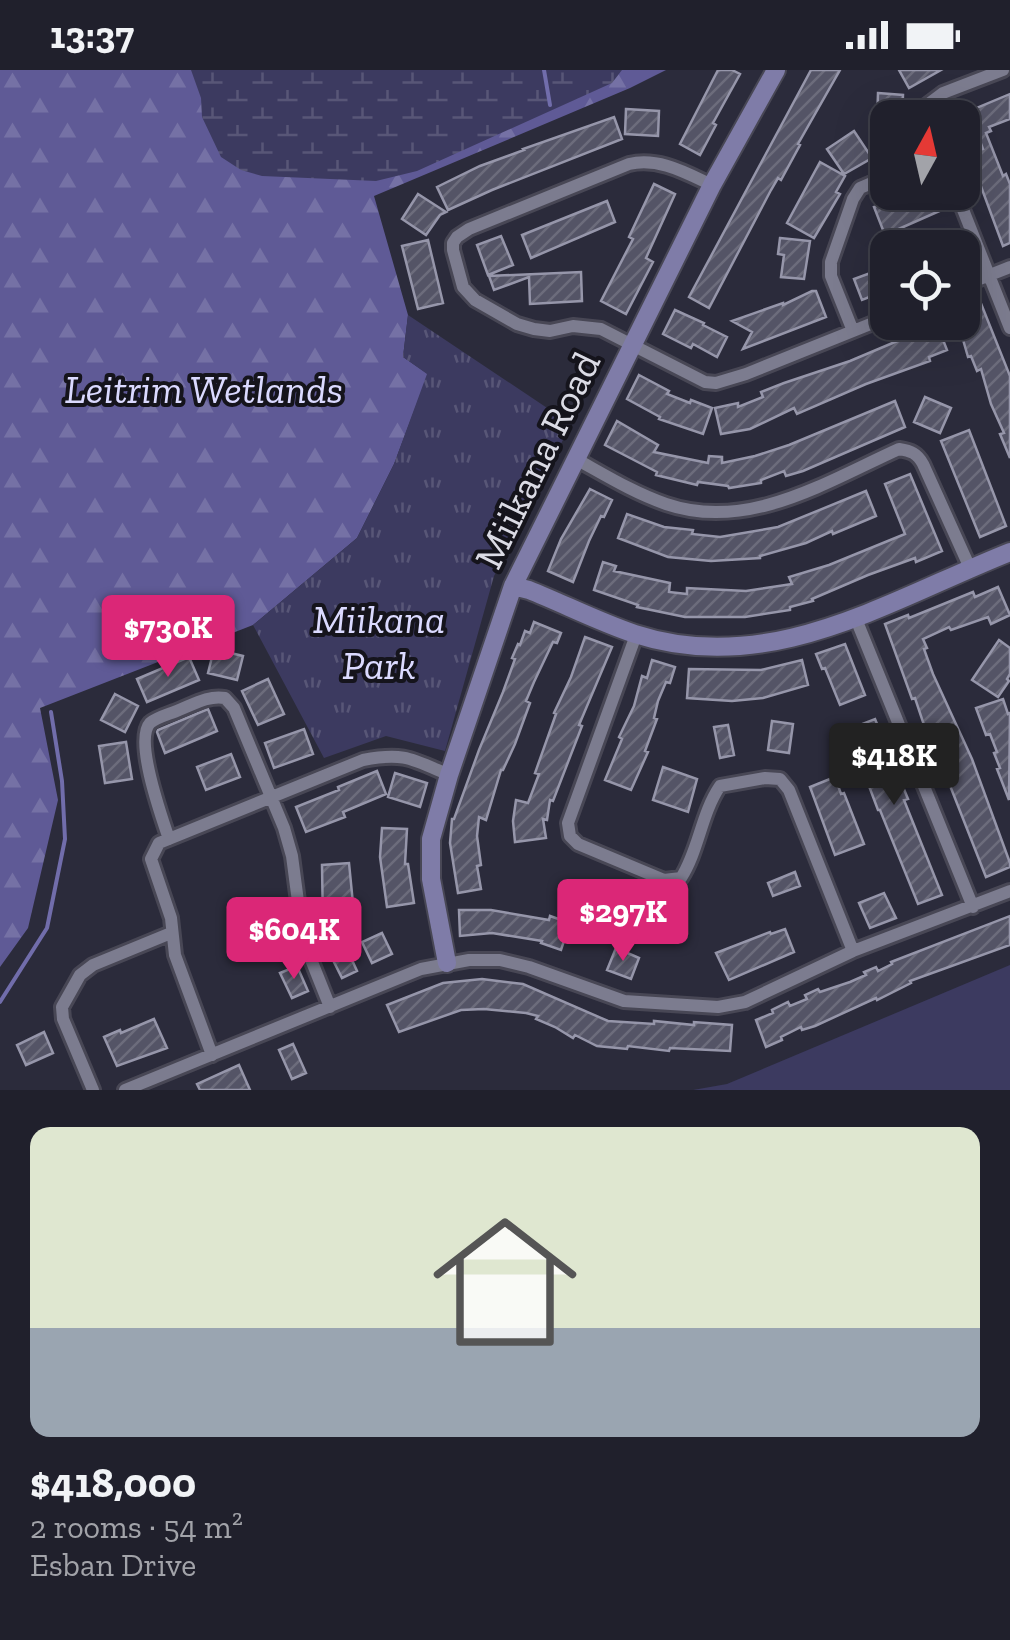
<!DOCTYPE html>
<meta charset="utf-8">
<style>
body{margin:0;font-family:"Zilla Slab",serif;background:#282834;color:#f1f3f6;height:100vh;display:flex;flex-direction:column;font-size:38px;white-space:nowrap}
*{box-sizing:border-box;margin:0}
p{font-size:32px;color:#a2a3a9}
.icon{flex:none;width:55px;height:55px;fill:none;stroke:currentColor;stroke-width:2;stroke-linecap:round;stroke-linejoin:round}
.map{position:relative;height:1020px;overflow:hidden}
.sheet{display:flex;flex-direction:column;background:#20202c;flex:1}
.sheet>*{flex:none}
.needle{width:65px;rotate:8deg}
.tools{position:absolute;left:870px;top:30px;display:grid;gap:20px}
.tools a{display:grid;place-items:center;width:110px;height:110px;border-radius:20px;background:#20202c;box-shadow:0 10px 40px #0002,0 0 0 2px #3d3e48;font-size:50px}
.price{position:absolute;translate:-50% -85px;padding:0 22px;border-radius:10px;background:#db2777;color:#fff;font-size:32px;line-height:65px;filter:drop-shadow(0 2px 5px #0008)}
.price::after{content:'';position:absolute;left:50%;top:60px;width:30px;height:22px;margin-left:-15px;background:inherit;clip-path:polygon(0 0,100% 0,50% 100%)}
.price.selected{background:#222;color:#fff}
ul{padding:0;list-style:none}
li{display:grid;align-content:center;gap:20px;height:530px;padding:0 30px}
li span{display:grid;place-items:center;height:310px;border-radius:20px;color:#555}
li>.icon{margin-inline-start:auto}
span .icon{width:180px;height:180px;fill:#fffc;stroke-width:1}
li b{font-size:42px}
.status{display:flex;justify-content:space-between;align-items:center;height:70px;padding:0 50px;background:#20202c;direction:ltr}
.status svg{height:28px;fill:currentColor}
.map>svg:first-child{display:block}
.green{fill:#3c3a60}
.forest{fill:url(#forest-firs)}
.wetland{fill:url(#wetland-marsh)}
.park{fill:url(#park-tufts)}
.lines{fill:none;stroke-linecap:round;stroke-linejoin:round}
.stream{stroke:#716dab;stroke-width:4}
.building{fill:url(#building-hatch);stroke:#9696aa;stroke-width:2.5}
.street-casing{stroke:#484755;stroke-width:18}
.secondary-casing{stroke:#484755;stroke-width:22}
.street{stroke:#7c7c8f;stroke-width:12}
.secondary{stroke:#7f7ca8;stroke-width:18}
.labels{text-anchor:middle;stroke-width:8;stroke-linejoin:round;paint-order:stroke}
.park-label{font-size:40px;font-style:italic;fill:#dbdaff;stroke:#15141c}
.street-label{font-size:40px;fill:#dbdbe5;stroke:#15141c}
</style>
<div class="status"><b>13:37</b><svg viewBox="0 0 49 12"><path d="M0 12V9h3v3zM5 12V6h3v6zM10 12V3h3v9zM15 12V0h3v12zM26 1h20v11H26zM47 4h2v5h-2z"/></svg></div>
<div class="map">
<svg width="1010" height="1020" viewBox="0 0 1010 1020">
<defs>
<pattern id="forest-firs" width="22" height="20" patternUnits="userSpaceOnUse" patternTransform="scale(2.5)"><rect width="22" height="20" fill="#5f5a96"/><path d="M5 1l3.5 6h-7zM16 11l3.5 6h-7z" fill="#7571a5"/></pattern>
<pattern id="wetland-marsh" width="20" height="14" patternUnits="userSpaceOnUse" patternTransform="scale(2.5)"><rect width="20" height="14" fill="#3c3a60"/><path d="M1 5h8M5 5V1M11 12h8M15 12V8" fill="none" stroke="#585677"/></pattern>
<pattern id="park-tufts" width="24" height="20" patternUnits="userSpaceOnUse" patternTransform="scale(2.5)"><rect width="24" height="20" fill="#3c3a60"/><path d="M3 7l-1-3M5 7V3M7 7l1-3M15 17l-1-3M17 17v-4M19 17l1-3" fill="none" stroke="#585677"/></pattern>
<pattern id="building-hatch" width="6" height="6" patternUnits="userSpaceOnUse" patternTransform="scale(2.5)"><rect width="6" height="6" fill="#545466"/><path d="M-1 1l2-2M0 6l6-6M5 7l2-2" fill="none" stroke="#6c6c7c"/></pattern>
</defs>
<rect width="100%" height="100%" fill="#2b2b3b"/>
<!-- green -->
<path class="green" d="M1010 895V1020H693L727 1014Z"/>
<!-- forest -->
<path class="forest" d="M0 0H666L630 18 374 126 408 245 403 287 428 304 394 394 357 468 253 555 40 638 58 730 28 858 0 897Z"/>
<!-- wetland -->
<path class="wetland" d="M191 0H622L612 13 417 101 376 111 262 106 241 100 221 87 202 47 201 28Z"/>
<!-- park -->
<path class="park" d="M408 245 571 354 494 506 445 681 386 666 324 688 253 555 357 468 394 394 427 304 403 287Z"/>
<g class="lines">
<!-- stream -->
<path class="stream" d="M544 0 550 35
M0 932 47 858 65 769 62 711 51 642"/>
</g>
<!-- building -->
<path class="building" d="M718 0H732L740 4 713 53 716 55 700 85 680 74Z
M811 0H840L798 74 800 75 781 110 778 108 771 120 709 238 689 227Z
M899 0H941L909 18Z
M878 23 903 25 902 48H888V64L881 66 877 53Z
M1010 24V49L989 57 991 61 986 63 1003 106 1006 104 1010 114V173L1003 176 969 84 983 79 977 63 962 68V44Z
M626 39 659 41 658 66 625 64Z
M614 47 622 69 492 120 448 140 437 117 480 96 524 80 523 79Z
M854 61 872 88 844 104 827 79Z
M820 92 845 106 836 122 840 124 814 168 787 153Z
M654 114 675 124 646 188 653 192 626 244 601 231 633 169 629 167Z
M910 122H938L944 139 885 165 874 137 899 127 906 137 903 125Z
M418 124 446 142 440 145 426 165 402 149Z
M607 131 615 152 531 188 522 165Z
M501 166 513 195 488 205 477 175Z
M780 168 810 171 804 209 781 207 784 185 778 184Z
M428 170 443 233 418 239 402 176Z
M888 191V220L862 230 854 209 876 201 874 196Z
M581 202 582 231 530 234 529 207 494 220 489 206Z
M812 221H816L826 247 743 279 752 262 732 251 783 233V235Z
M980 231 1010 306V388L1000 364 1004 363 991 334 981 299 977 301 971 286 968 287 958 252H962V238Z
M675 240 704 253 703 255 727 267 717 287 693 274 691 278 663 264Z
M936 252 947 280 929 287 930 291 866 314 797 344 794 338 750 359 721 364 715 338 738 333V337L763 327 761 322 784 313 850 291 921 261 920 259Z
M639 305 669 321 667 324 690 333 691 330 712 338 703 364 659 349 660 347 627 329Z
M925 327 951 338 940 363 914 352Z
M895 331 905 357 803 401 786 406 784 401 761 410V413L729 418 728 416 698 412 697 415 656 405 657 402 605 375 617 351 658 375 654 382 708 393 709 386 722 387V393L755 386 789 375Z
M969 360 1006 456 980 467 941 371Z
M910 404 942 481 916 492 915 488 868 505 812 529 813 531 790 537V540L745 547H685L637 537 638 535 594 520 603 492 616 496 614 501 670 513 669 522 687 524V518L746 521 792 514 789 507 829 495 905 464 885 414Z
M590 419 612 430 604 447 601 446 589 471 573 512 548 501 561 469Z
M866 421 876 446 833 464 832 461 806 473 760 486V488L711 491 668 487 618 468 627 444 664 457 693 460 692 464 720 467 778 457Z
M998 517 1010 545 991 554 988 547 951 560 949 557 923 569 927 578 924 579 933 604 972 689 1010 793V797L986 807 949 713 933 682 915 628 912 629 885 554 908 545 909 548 973 522 975 527Z
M534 552 561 563 557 573 553 572 534 612 526 631 530 633 515 674 503 700H501L486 750 479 747 477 766 481 795 477 796 481 819 458 823 450 773 452 749H454L479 680 503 622 515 589 512 588 518 574 520 575 525 561 530 563Z
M585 567 612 577 579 655 582 656 553 731 550 730 547 750 543 749 546 768 515 772 513 751 516 730 528 733 539 704 535 703 556 644 554 643 571 607Z
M999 570 1010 578V604L1007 609 1009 611 998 627 972 610Z
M845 574 865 625 840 635 825 598 822 599 816 584Z
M214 579 243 586 237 610 208 603Z
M189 587 199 610 147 632 137 609Z
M652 590 675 597 670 613 666 612 658 631 654 648 657 649 645 681 648 682 631 720 605 710 622 669 619 667 634 636 642 606 647 608Z
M802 590 808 615 763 628 732 631 687 628 689 599 761 600Z
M268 609 284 644 258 655 242 621Z
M115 624 138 636 125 662 101 650Z
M1003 629 1008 644 1010 643 1009 730 997 699 1000 698 994 683 997 682 990 664 986 665 976 638Z
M208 639 217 661 165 683 157 662 158 660Z
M875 649 908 729 904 730 942 825 918 834 880 740H878L866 708 864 709 859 695 862 694 847 660Z
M772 651 793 654 789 683 768 680Z
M728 655 734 685 720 688 714 657Z
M304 659 313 684 274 698 265 673Z
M126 672 132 709 105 713 99 676Z
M231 684 240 707 206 720 197 697Z
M663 697 697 709 688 742 653 730Z
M377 701 386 724 343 742 345 747 306 762 296 737 339 720 338 717Z
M395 703 427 713 420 737 388 727Z
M835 707 841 724 844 723 864 774 835 785 810 717Z
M382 758 407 759 405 794H408L414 833 387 837 380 787Z
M349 793 355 854 323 856 322 795Z
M795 802 800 816 773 826 768 813Z
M884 823 896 848 870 858 859 833Z
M459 840H491L549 850 550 846 570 853 561 880 541 873 542 871 492 863 460 866Z
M1010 846V875L910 911 911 913 877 930 876 928 815 956 802 960 801 957 781 967 782 970 766 977 756 950 773 943 772 940 788 932 790 936 807 929 805 925 818 919 820 922 850 912 866 905 864 902 876 897 878 901 892 894 891 892Z
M785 859 794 882 729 910 716 883 770 862 771 864Z
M382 863 392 884 372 893 362 872Z
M346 877 357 901 342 908 330 884Z
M616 878 639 888 631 909 607 900Z
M297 896 308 921 292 928 280 903Z
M482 909 523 914 608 951 654 954V951L694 955V952L732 955 730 981 670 978 669 981 628 976 627 979 597 976 575 965 573 968 555 957 536 949 538 946 526 943 484 939 461 940 399 962 387 935 443 913Z
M154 949 167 978 117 996 104 967 120 960 121 963Z
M44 962 53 983 26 995 17 975Z
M293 974 306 1003 292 1009 279 980Z
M239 995 250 1020H200L197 1014Z"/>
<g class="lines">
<!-- street casing -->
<g class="street-casing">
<path id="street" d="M928 48 927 35 943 23 1003 0
M712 115C686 103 659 87 629 94L469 159 457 167 453 173V180L463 217 475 230 517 254 534 259 550 261 573 256 601 259 705 312 716 313 746 304 888 247
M956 122 1010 258
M962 216 1010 197
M853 261 831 206V192L853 129 860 118 888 106
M576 389C605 405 634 423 666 434 748 462 826 412 899 379 911 381 917 383 923 394L970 498
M856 549 973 837
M636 565 568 753 570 766 578 774 664 810 681 808C699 780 701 744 720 716L765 708 780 709 789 720 853 881
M169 769C162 748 134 670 150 653 157 647 170 644 179 640 194 634 209 625 225 628L234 638 284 758 292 786 299 839 310 887 330 937
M212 985 175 885 171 848 151 789 159 773 363 690C404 682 412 689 449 705
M93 1020 63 949 62 937 80 905 93 895 171 863
M125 1020 421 899 469 890H500L529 897 624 931 718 937 745 932 853 881 1010 821"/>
</g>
<!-- secondary casing -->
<g class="secondary-casing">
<path id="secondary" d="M513 516 529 520C564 534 599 552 635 564 770 608 889 530 1010 482
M447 893 431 809V769L449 705 513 516 712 115 776 0"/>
</g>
<!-- street -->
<use href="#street" class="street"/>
<!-- secondary -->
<use href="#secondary" class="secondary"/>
</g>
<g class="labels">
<!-- park labels -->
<g class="park-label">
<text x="204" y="333">Leitrim Wetlands</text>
<text x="379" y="563">Miikana<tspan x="379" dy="46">Park</tspan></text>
</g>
<!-- street labels -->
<g class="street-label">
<text transform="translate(537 390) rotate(-64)" y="14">Miikana Road</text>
</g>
</g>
</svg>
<div class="tools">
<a><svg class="needle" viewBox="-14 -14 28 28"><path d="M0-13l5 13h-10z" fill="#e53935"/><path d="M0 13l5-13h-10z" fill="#a2a3a9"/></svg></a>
<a><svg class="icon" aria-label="locate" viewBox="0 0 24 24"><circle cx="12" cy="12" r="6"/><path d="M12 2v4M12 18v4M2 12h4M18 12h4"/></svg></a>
</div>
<b class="price" style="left:168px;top:610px">$730K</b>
<b class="price selected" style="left:894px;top:738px">$418K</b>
<b class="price" style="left:623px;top:894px">$297K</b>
<b class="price" style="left:294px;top:912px">$604K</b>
</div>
<section class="sheet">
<ul>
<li><span style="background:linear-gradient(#dfe7d0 65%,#9aa5b1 0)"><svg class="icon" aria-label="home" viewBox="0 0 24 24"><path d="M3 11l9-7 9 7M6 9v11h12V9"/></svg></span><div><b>$418,000</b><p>2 rooms · 54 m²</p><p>Esban Drive</p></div></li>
</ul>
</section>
